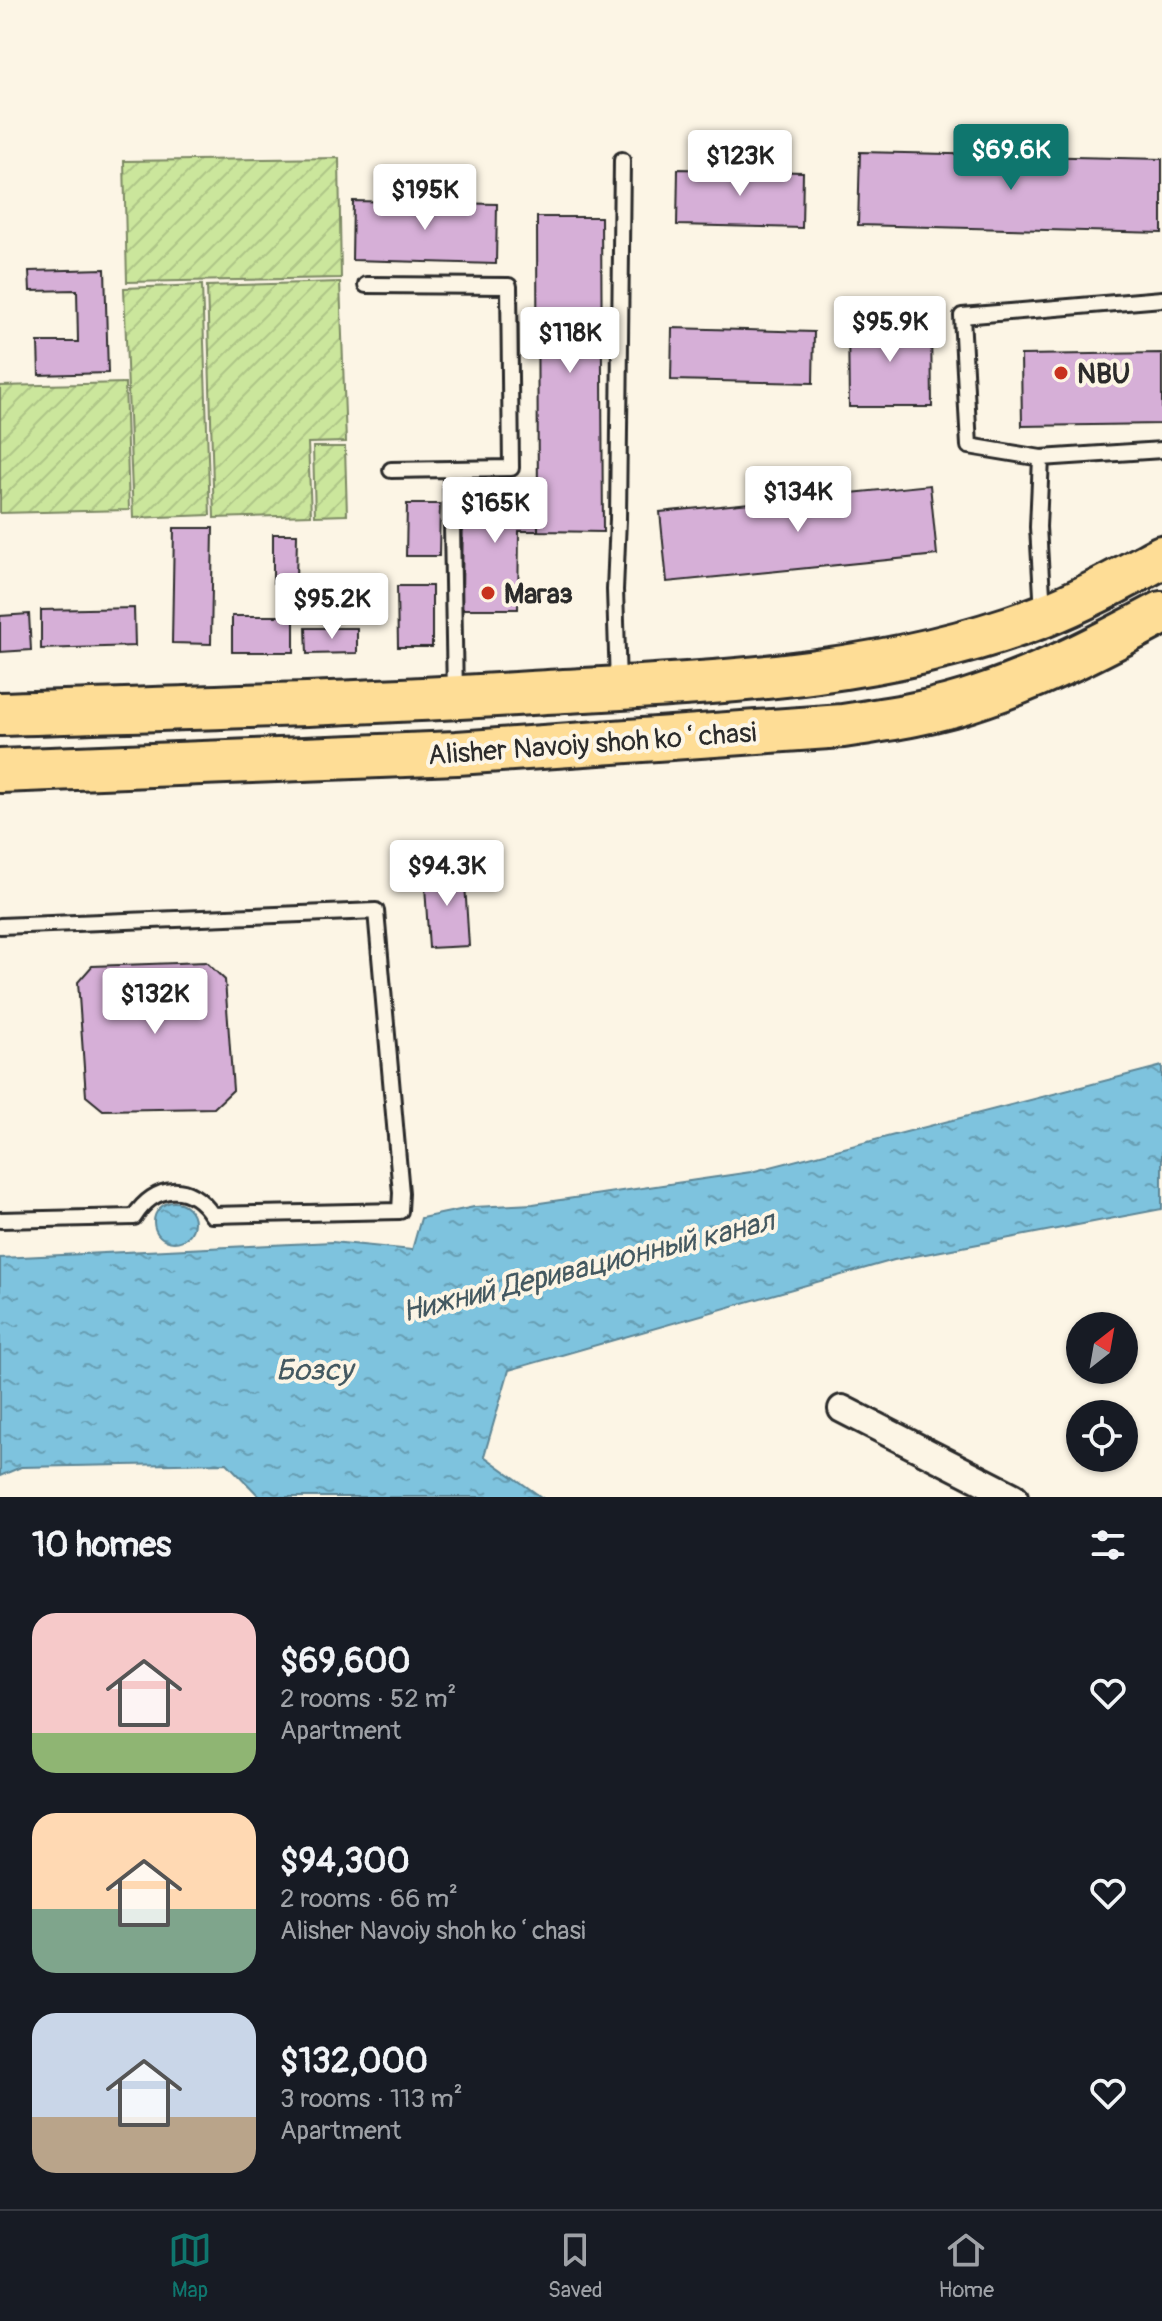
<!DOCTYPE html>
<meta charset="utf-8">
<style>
body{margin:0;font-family:Pangolin,sans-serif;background:#20242c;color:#f1f3f6;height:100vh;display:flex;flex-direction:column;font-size:30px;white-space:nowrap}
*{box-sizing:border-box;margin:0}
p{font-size:26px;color:#9ea1a6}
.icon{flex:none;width:44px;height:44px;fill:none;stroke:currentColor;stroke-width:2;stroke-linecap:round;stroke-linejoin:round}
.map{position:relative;height:1497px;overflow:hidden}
.side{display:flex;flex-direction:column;background:#171b24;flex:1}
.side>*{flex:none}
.needle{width:52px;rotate:31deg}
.tools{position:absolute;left:1066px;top:1312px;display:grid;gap:16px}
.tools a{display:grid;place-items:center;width:72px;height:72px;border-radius:50%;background:#171b24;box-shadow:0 2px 6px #0004;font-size:40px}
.price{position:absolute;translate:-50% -68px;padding:0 18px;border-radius:8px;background:#fff;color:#222;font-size:26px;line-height:52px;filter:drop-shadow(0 2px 4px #0008)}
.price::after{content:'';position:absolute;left:50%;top:48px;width:24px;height:18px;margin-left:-12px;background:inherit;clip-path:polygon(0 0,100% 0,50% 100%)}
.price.current{background:#0f766e;color:#fff}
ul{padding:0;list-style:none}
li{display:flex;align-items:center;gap:24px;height:200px;padding:0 32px}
li span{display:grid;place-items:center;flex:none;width:224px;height:160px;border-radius:24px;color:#555}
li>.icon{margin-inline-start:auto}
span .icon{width:96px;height:96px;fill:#fffc;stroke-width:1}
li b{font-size:34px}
h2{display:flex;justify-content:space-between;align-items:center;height:96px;padding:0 32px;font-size:34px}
.tabs{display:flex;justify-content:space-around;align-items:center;height:112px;border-top:2px solid #363941;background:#171b24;font-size:22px;color:#9ea1a6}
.tabs a{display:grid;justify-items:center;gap:4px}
.tabs .current{color:#0f766e}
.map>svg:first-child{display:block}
.garden{fill:url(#garden-furrows);stroke:#7b8864;stroke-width:2}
.water{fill:url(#water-ripples);stroke:#5d8696;stroke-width:2}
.building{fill:#d6afd7;stroke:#2b2b2b;stroke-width:2}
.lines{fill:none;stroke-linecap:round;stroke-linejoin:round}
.service-casing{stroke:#2b2b2b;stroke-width:20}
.minor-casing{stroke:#2b2b2b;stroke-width:32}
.primary-casing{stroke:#2b2b2b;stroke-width:48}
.service{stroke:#fcf5e5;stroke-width:14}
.minor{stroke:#fcf5e5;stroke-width:26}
.primary{stroke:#fedd96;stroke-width:42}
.poi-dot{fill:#c8321e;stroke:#fcf5e5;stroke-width:3}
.labels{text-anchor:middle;stroke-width:8;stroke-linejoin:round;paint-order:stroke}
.poi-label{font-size:28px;font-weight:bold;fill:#2b2b2b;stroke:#fcf5e5;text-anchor:start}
.street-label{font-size:28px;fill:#2b2b2b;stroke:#fcf5e5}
.water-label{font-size:30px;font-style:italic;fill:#445961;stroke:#fcf5e5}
</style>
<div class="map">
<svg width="1162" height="1497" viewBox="0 0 1162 1497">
<defs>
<pattern id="garden-furrows" width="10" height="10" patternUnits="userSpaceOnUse" patternTransform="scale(2)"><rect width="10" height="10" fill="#cbe69c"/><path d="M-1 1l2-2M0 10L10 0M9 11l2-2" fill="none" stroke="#aec587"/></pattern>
<pattern id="water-ripples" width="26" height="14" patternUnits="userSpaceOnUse" patternTransform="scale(2)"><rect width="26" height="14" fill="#7ec3de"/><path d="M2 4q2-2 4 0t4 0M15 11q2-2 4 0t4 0" fill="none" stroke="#679fb4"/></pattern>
</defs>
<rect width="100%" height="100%" fill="#fcf5e5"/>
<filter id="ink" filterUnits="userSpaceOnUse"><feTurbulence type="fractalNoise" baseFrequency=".0125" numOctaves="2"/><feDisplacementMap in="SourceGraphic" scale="16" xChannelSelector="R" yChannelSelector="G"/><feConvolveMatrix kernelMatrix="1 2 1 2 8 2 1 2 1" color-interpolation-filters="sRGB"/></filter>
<g filter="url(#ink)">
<!-- garden -->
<path class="garden" d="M339 158 341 278 127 282 124 161Z
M340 282 346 442 308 443 311 515 214 518 207 286Z
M202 285 210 515 133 518 124 288Z
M125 383 129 510 0 513V386Z
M313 447H345L347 515 315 516Z"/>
<!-- water -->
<path class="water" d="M1162 1066V1209L894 1260 509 1370 484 1456 541 1497H260L227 1463 21 1467 0 1476V1258L332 1242 412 1250 421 1218 474 1207 533 1204 751 1172Z
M154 1222a20 20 0 1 1 40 0a20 20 0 1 1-40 0Z"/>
<!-- building -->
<path class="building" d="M860 152 1162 159V233L858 225Z
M678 169 803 172 802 228 677 225Z
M353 201 497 204 496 264 352 260Z
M537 217H601L603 532 538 531Z
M105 269 108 373 39 375 38 342H78L77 290 30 291 29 271Z
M848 321H931L932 407H849Z
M672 328 814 332 813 383 671 380Z
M1162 353V424L1022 426 1021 355Z
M930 485 937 555 667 582 660 512Z
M463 488 538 489V531H519L518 609H462Z
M407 504H440L439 556H406Z
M174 528H213L211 644 172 643Z
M273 534H297L296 583H273Z
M397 586H432V647H398Z
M134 608 135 646 41 649V610Z
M29 614 31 650 0 652V616Z
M232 616H294V652H232Z
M306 628H357V653L307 654Z
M464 868 469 946 429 948 424 871Z
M206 962 225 980 233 1090 214 1108 103 1110 86 1096 78 982 92 966Z"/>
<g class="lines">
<!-- service casing -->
<g class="service-casing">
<path id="service" d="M366 285 509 286 511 468 451 469 455 695
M1041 458 969 446 962 316 1162 299
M391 470 451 469
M1043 612 1038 527 1041 458 1162 450
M618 684 615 590 618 519 622 160
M0 926 376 911 401 1193 400 1211 212 1215C190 1181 155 1184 134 1217L0 1220"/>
</g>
<!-- minor casing -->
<g class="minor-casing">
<path id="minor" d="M842 1409 1014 1497"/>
</g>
<!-- primary casing -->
<g class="primary-casing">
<path id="primary" d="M0 714C177 708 354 704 531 693 704 683 879 679 1043 616 1084 600 1123 578 1162 557
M0 771 457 753 843 726C890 719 937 712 982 696 1045 675 1104 644 1162 613"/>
</g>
<!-- service -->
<use href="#service" class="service"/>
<!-- minor -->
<use href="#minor" class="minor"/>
<!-- primary -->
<use href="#primary" class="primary"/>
</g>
</g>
<!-- markers -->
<g class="poi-dot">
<circle cx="1061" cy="373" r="8"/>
<circle cx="488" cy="593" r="8"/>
</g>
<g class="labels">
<!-- poi labels -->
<g class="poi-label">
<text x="1077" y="383">NBU</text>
<text x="504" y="603">Магаз</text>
</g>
<!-- street labels -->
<g class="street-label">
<text transform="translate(592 743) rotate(-4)" y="10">Alisher Navoiy shoh koʻchasi</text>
</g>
<!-- water labels -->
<g class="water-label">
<text transform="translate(588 1266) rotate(-14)" y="10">Нижний Деривационный канал</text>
<text x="314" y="1380">Бозсу</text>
</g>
</g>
</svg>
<div class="tools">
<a><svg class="needle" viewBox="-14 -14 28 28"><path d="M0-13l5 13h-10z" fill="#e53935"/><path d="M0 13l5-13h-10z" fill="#9ea1a6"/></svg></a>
<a><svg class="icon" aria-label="locate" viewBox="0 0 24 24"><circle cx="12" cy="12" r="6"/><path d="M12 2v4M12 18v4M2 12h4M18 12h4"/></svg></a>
</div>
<b class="price current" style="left:1011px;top:192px">$69.6K</b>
<b class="price" style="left:740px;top:198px">$123K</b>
<b class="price" style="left:425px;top:232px">$195K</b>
<b class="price" style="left:890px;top:364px">$95.9K</b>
<b class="price" style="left:570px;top:375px">$118K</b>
<b class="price" style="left:798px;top:534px">$134K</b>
<b class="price" style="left:495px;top:545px">$165K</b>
<b class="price" style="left:332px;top:641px">$95.2K</b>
<b class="price" style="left:447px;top:908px">$94.3K</b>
<b class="price" style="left:155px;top:1036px">$132K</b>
</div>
<section class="side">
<h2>10 homes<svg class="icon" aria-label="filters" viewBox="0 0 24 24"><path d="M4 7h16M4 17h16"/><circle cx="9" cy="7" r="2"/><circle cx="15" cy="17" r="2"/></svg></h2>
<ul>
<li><span style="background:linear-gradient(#f6c9c9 75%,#8fb573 0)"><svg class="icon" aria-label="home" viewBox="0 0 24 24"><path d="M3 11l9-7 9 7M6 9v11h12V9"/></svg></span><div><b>$69,600</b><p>2 rooms · 52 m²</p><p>Apartment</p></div><svg class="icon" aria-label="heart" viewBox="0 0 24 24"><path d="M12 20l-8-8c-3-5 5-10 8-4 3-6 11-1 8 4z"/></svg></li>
<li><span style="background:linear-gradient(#ffd9b3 60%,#7fa58c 0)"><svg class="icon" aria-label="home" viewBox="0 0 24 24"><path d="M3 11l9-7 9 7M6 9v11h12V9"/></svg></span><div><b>$94,300</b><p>2 rooms · 66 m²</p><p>Alisher Navoiy shoh koʻchasi</p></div><svg class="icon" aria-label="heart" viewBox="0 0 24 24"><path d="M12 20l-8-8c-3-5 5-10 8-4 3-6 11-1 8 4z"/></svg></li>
<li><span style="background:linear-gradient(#c9d6e8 65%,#b9a48a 0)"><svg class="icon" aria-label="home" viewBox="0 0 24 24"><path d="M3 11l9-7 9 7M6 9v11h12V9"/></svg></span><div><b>$132,000</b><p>3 rooms · 113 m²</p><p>Apartment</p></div><svg class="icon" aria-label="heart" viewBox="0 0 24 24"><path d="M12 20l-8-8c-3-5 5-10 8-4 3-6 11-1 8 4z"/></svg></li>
</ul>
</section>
<nav class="tabs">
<a class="current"><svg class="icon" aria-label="map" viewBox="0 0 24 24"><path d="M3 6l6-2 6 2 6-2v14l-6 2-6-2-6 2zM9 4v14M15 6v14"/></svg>Map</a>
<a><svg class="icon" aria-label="saved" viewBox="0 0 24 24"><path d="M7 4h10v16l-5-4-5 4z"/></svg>Saved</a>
<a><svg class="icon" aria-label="home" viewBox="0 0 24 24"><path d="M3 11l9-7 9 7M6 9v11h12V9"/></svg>Home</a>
</nav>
